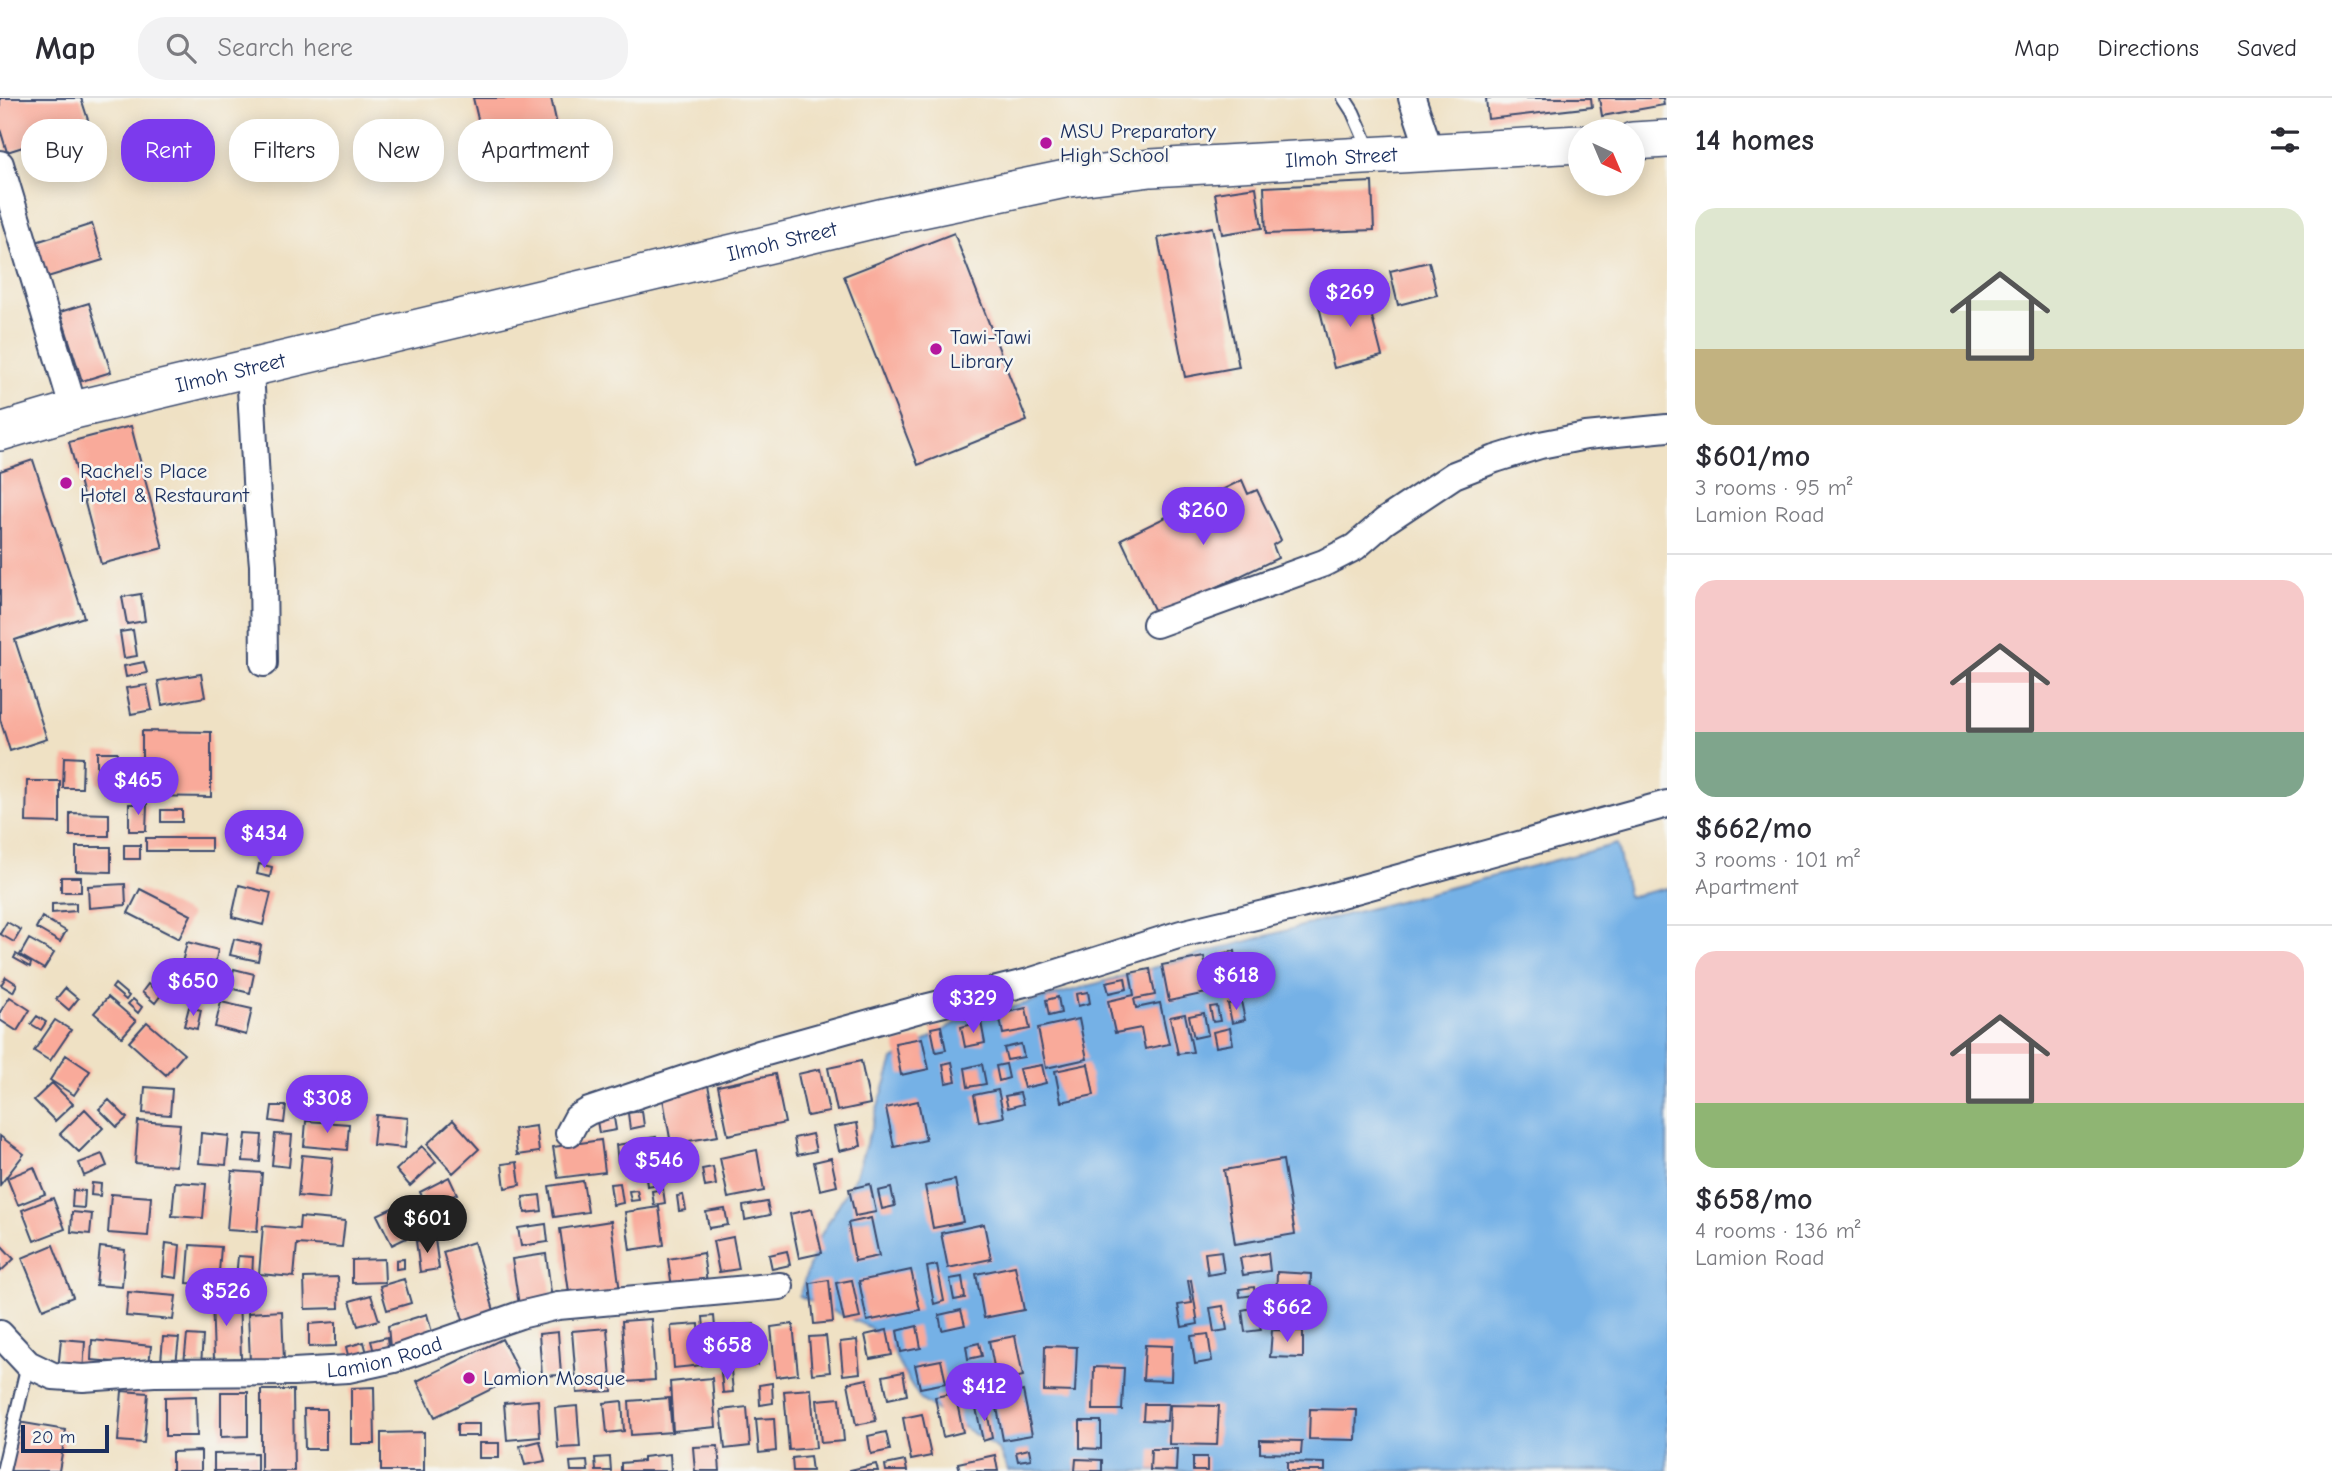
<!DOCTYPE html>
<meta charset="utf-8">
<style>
body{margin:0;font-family:"Comic Neue",sans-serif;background:#f2f2f3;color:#2b2b33;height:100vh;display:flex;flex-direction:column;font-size:26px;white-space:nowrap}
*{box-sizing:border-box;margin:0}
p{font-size:23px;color:#7c7c81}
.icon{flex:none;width:38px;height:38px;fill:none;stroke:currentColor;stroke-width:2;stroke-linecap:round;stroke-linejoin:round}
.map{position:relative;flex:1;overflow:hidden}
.panel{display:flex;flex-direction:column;background:#fff;width:665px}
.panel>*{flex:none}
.hud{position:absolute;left:21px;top:21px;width:665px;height:63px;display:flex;gap:14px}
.needle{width:46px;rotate:136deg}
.tools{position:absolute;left:1568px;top:21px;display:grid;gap:14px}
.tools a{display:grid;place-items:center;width:77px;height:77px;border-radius:50%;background:#fff;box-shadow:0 4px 18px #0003;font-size:35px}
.scale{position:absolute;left:21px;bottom:18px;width:88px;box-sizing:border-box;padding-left:7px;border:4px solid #1b2f5e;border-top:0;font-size:19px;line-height:24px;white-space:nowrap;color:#1b2f5e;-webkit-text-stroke:5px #f6f6f2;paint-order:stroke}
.price{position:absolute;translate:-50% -60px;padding:0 16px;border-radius:24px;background:#7c3aed;color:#fff;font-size:23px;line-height:46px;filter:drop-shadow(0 2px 4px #0008)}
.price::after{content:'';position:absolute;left:50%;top:42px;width:21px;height:16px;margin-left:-10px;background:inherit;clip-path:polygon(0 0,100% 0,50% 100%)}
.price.on{background:#222;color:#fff}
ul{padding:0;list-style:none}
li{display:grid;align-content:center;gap:14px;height:371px;padding:0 28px}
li+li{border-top:2px solid #e1e1e2}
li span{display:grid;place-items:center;height:217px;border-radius:21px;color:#555}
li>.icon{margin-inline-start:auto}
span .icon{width:126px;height:126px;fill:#fffc;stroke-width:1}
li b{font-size:30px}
h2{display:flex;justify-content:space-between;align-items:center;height:84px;padding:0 28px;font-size:30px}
.pill{padding:0 24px;border-radius:28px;background:#fff;box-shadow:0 4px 18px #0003;font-size:24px;line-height:63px}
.pill.on{background:#7c3aed;color:#fff}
header{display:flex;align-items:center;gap:42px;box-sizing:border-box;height:98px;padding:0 35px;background:#fff;border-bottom:2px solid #e1e1e2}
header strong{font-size:33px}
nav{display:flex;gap:38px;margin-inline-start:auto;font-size:24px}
.search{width:490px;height:63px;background:#f2f2f3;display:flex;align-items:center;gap:18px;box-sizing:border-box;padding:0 24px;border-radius:28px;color:#7c7c81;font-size:26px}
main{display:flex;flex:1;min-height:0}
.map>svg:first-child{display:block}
.water{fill:#74b1e6;stroke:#4870a2;stroke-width:2}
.building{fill:#f9aa9a}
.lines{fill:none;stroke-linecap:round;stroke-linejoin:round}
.lane-casing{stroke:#3b4a6d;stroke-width:16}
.street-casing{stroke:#3b4a6d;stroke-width:30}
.secondary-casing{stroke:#3b4a6d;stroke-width:40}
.lane{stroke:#fff;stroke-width:12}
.street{stroke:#fff;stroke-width:26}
.secondary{stroke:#fff;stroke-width:37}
.poi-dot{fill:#b5179e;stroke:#f6f6f2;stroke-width:2.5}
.labels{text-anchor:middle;stroke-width:5;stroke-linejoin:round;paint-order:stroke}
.poi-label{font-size:21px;fill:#1b2f5e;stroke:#f6f6f2;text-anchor:start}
.street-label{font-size:21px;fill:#1b2f5e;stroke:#f6f6f2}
</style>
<header>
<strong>Map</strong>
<div class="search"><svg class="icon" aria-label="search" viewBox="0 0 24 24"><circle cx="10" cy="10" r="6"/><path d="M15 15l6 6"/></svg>Search here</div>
<nav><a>Map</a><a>Directions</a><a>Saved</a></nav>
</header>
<main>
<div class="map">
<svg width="1667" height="1373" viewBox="0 0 1667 1373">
<rect width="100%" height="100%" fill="#f6f6f2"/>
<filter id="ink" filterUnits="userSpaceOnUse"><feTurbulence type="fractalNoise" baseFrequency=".0143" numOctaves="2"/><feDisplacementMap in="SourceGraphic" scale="14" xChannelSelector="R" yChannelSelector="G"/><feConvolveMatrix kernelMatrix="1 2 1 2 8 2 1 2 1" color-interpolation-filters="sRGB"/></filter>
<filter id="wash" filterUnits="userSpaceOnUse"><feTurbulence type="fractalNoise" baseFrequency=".00686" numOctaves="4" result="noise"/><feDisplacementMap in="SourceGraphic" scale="28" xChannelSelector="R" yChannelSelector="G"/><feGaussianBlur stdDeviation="1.57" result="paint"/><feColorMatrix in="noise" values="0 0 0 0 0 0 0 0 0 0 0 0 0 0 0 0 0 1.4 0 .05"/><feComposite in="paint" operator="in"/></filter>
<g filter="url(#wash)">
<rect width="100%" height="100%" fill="#efe1c4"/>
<!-- water -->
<path class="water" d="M1617 746 1628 799 1667 790V1373H1008L999 1352 921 1302 902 1272 891 1249 869 1229 799 1198 818 1142 856 1077 893 962 956 925 1291 831Z"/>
<g id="blocks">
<!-- building -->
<path class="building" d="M0 0H81L90 28 7 54 0 31Z
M473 0H551L566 67 493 84Z
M1486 0H1591L1592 9 1488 21Z
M1599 0H1663L1664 7 1602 18Z
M1372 84 1374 132 1266 136 1264 89Z
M1256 89 1262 130 1222 136 1215 95Z
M92 126 103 162 41 181 30 146Z
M1212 129 1239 269 1185 279 1158 140Z
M954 135 1027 323 918 367 844 178Z
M1429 164 1437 197 1398 207 1390 173Z
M1365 192 1382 258 1334 270 1318 204Z
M89 205 111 274 82 283 60 214Z
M131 328 163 450 101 466 69 344Z
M33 362 84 519 15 542 47 641 10 653 0 621V373Z
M1242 382 1248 396 1257 392 1281 442 1273 447 1278 460 1157 518 1121 441Z
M141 496 145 523 127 526 122 499Z
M133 532 137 558 124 560 120 534Z
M144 564 147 575 126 579 124 568Z
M201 576 205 599 162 607 158 583Z
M147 587 152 612 131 616 126 590Z
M142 633 211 634V699L142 698Z
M97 654H117L116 686H97Z
M64 659 83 660 82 690H63Z
M27 683H60V725L26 724Z
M129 706H147L146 733H129Z
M161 712H182V724H161Z
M70 715 109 716V738H70Z
M146 740H211V753H146Z
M124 747H140V761H124Z
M76 749H111V774L76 773Z
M259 766 272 769 270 779 257 776Z
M61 779H81V794H61Z
M125 786 126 807 89 810 88 788Z
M239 787 271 795 263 827 232 819Z
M140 791 191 817 179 841 128 815Z
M76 805V813L52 815V806Z
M42 819 66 833 60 844 36 830Z
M7 824 21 832 14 844 0 836Z
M29 841 54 855 44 871 20 857Z
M234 841 261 847 258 863 230 857Z
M187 844 218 852 211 885 179 877Z
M1235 853 1236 860 1225 862 1224 855Z
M16 856 31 865 30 869 14 860Z
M1204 859 1211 894 1169 903 1162 867Z
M1245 865 1251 898 1235 901 1229 869Z
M234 871 254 876 250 895 229 890Z
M1150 871 1155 897 1134 901 1136 910 1160 905 1169 946 1145 951 1141 930 1115 935 1108 903 1134 897 1130 875Z
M6 879 17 886 13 894 1 887Z
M1125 880 1127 891 1109 895 1106 884Z
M173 882 209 891 206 902 170 893Z
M115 886 129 898 126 902 112 890Z
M148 886 161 897 155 905 142 894Z
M65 890 78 901 69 912 56 901Z
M1088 894 1090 905 1078 908 1076 896Z
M10 899 30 912 17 933 0 922V914Z
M108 899 136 923 122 939 94 915Z
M1058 899 1061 915 1049 918 1046 902Z
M133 901 142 909 138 915 128 906Z
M1241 903 1245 922 1232 925 1228 906Z
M221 904 252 911 246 937 215 929Z
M1217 908 1220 923 1213 924 1210 909Z
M189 909 201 912 197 931 184 928Z
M1026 910 1030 931 1003 936 999 916Z
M1204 915 1208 937 1194 940 1189 918Z
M1185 916 1193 954 1178 956 1170 919Z
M37 918 46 924 41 932 31 926Z
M1079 921 1087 961 1046 970 1038 930Z
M55 922 71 932 50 963 34 953Z
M147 924 184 956 166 977 129 944Z
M981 924 985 945 965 949 961 929Z
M941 928 946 952 936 954 931 930Z
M1230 930 1233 946 1216 949 1213 934Z
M922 940 929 971 901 977 895 945Z
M1021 946 1024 959 1007 962 1004 950Z
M66 957 90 973 74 997 50 982Z
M861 963 870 1006 837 1013 828 970Z
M952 964 956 983 946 985 943 966Z
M982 966 986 986 968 989 965 970Z
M1006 966 1009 980 999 983 996 968Z
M1088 966 1094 997 1061 1004 1055 973Z
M1042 967 1046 985 1024 990 1019 971Z
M820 971 829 1014 807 1018 798 976Z
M775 976 785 1025 728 1037 718 988Z
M52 985 73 1006 55 1023 34 1002Z
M708 987 718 1038 671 1046 662 995Z
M145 989 172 991 170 1017 143 1015Z
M998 992 1004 1019 979 1024 974 997Z
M1020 995 1023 1006 1008 1010 1005 998Z
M109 1002 127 1020 117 1029 99 1011Z
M918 1003 926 1042 894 1049 886 1010Z
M272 1008H286L284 1025 270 1023Z
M85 1011 103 1030 79 1054 60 1036Z
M642 1013 644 1028 630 1031 628 1015Z
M376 1017 408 1020 405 1050 373 1047Z
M614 1020 616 1032 599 1035 597 1023Z
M453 1022 479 1051 453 1075 427 1046Z
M138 1023 180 1026 176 1068 135 1065Z
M306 1023 349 1026 347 1052 304 1048Z
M857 1025 861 1048 839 1053 834 1029Z
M536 1028 539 1054 517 1057 514 1031Z
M201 1035 229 1038 226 1067 199 1065Z
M246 1036 262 1037 260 1064 243 1063Z
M275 1036 292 1037 289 1069 272 1067Z
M812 1036 816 1053 797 1057 794 1040Z
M0 1038 24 1056 0 1087Z
M656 1039 659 1061 645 1063 642 1041Z
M601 1042 605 1074 558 1080 553 1049Z
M636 1044 638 1061 618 1064 616 1047Z
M422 1048 436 1064 410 1088 396 1072Z
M757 1052 764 1093 728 1100 720 1060Z
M102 1056 107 1068 84 1078 79 1065Z
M302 1057 333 1060 329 1101 298 1098Z
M831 1060 837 1088 820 1092 814 1064Z
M1283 1062 1295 1136 1235 1146 1224 1072Z
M517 1064 520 1087 505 1090 502 1066Z
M663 1068 666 1085 647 1088 645 1071Z
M34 1069 45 1096 18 1107 7 1080Z
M713 1069 716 1087 705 1089 702 1071Z
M232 1073 262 1075 257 1134 227 1132Z
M449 1079 457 1096 427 1110 420 1094Z
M955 1082 963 1124 933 1130 925 1088Z
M583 1083 588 1114 554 1119 549 1088Z
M175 1084 206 1086 203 1120 172 1118Z
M92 1085 101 1086 100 1098 91 1097Z
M620 1085 623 1105 613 1107 610 1086Z
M870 1086 876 1114 855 1118 849 1091Z
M891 1090 895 1108 882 1111 878 1093Z
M663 1091 665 1105 654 1107 652 1093Z
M73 1092 85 1093 84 1110 72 1109Z
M637 1092 639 1102 631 1103 629 1093Z
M111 1096 151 1099 148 1138 108 1135Z
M540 1097 542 1113 525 1115 523 1099Z
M683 1097 686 1112 679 1113 677 1098Z
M53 1100 65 1131 34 1143 22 1112Z
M767 1104 770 1117 745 1122 743 1108Z
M403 1105 417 1135 392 1147 377 1117Z
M659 1109 664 1147 630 1152 625 1114Z
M725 1111 728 1127 709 1130 706 1114Z
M812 1111 822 1155 799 1160 790 1116Z
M72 1114 92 1116 90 1136 71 1134Z
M300 1119 345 1123 342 1149 297 1146 294 1179 259 1176 263 1128 299 1131Z
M871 1120 879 1158 855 1163 848 1125Z
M611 1123 620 1194 570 1201 560 1131Z
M546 1126 548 1144 521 1148 518 1130Z
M984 1126 991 1161 948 1170 941 1135Z
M733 1139 739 1171 719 1174 713 1143Z
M435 1141 439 1171 420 1174 416 1143Z
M474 1144 497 1223 466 1232 443 1154Z
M166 1145 180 1147 177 1180 163 1178Z
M0 1146 14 1161 0 1174Z
M53 1147 73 1199 43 1211 22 1160Z
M190 1147 221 1149 218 1187 187 1185Z
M100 1149 125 1152 122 1189 96 1187Z
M787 1153 790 1167 772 1171 769 1157Z
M1221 1153 1224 1174 1208 1177 1205 1155Z
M703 1155 708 1192 673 1197 668 1161Z
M1268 1155 1270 1173 1243 1177 1240 1160Z
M546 1156 552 1202 519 1207 512 1161Z
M238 1158 253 1159 252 1182 236 1181Z
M384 1161 385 1184 352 1185V1162Z
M404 1161V1170L396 1171V1162Z
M937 1167 944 1203 934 1206 927 1169Z
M1015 1168 1024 1212 984 1220 976 1176Z
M911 1172 920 1212 867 1223 859 1183Z
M1277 1174 1311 1176 1310 1205H1276Z
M338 1179 339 1210 305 1211 304 1180Z
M962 1179 965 1200 954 1202 950 1181Z
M404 1181 411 1205 387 1212 380 1188Z
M829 1182 833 1224 814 1226 810 1185Z
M852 1182 860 1220 844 1223 836 1185Z
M1191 1182 1198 1226 1182 1229 1178 1207 1192 1205 1188 1183Z
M1254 1189 1255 1197 1240 1199 1239 1191Z
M128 1194 176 1198 173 1222 126 1218Z
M371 1197 379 1222 358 1228 350 1203Z
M239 1198 241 1260 214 1261 212 1199Z
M1223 1208 1227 1232 1214 1234 1210 1210Z
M1257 1209 1261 1232 1245 1234 1242 1212Z
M961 1212 965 1227 942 1232 939 1217Z
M282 1213 284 1263 250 1264 248 1215Z
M427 1216 433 1238 390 1249 388 1228Z
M714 1218 718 1264 707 1265 703 1219Z
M651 1221 655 1282 626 1284 622 1223Z
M336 1224V1248L309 1249V1226Z
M699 1226 702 1267 674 1270 671 1228Z
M754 1226 758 1267 735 1269 732 1228Z
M793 1226 798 1276 776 1279 771 1229Z
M917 1228 921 1250 901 1254 897 1233Z
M607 1230 612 1293 577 1295 572 1233Z
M887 1232 892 1257 870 1261 865 1237Z
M1272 1232 1303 1233V1260L1270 1259Z
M558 1234 561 1277 542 1278 539 1236Z
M1208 1236 1212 1263 1195 1266 1191 1238Z
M187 1237 203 1238 201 1267 184 1265Z
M826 1238 830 1274 812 1276 809 1239Z
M1015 1238 1023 1278 997 1284 989 1243Z
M163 1239 179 1240 176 1266 161 1264Z
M387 1239 388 1250 374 1254 371 1243Z
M61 1241 85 1243 83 1275 58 1273Z
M502 1241 520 1277 435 1319 417 1283Z
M92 1242 151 1248 149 1267 91 1262Z
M857 1242 860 1275 843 1277 840 1244Z
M364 1244 368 1259 350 1265 346 1249Z
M979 1245 982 1258 968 1261 966 1248Z
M1145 1247 1172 1248 1171 1283 1143 1282Z
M1045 1248 1077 1249 1075 1294 1044 1293Z
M941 1262 946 1285 920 1290 915 1267Z
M1094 1269 1124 1270 1122 1312H1093Z
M731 1272 733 1294 723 1295 721 1274Z
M903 1274 907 1297 888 1301 883 1278Z
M974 1274 977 1292 959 1296 955 1278Z
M712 1280 716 1329 673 1333 670 1284Z
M867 1281 876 1323 856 1327 848 1285Z
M772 1285 773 1305 760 1307 759 1287Z
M374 1289 375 1346H351V1290Z
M811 1291 816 1350 789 1352 784 1293Z
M261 1292H293L294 1373H261Z
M122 1293 148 1295 144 1345 118 1343Z
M1023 1293 1032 1337 1003 1342 995 1299Z
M221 1294H248V1338L221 1339Z
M955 1295 963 1334 943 1339 935 1299Z
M196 1298 197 1338H165V1299Z
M669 1300 672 1334 631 1337 629 1303Z
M840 1300 844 1343 821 1345 817 1302Z
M538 1302 540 1339 507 1342 504 1305Z
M622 1303 624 1333 607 1335 604 1305Z
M1144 1306H1168L1167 1323 1143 1322Z
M1170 1307 1219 1308 1217 1347 1169 1346Z
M577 1308 580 1349 558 1350 555 1310Z
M986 1308 992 1340 983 1343 976 1310Z
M747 1309 750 1348 725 1351 721 1312Z
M304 1311H326V1351H305Z
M1310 1311 1357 1312 1356 1342 1309 1341Z
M922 1316 931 1358 911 1362 903 1320Z
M774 1320 776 1353 759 1355 756 1321Z
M1080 1323H1101V1351L1080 1350Z
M18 1324 66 1332 59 1373H10Z
M457 1326H479V1338H457Z
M424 1334V1373H381V1335Z
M886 1334 890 1352 871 1356 868 1338Z
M1260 1342 1302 1343 1301 1356 1260 1355Z
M540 1343 545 1363 525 1367 520 1348Z
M479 1345H499V1360H479Z
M718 1348 720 1373H695L693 1349Z
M1029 1351 1031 1361 1018 1363 1016 1354Z
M1151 1351H1177L1176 1373 1150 1372Z
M201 1353V1373H172V1354Z
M257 1355V1373H214V1356Z
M670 1356 671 1373H621V1365L643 1363V1359Z
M995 1357 998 1373H960L958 1365Z
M810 1358 812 1373H793L792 1360Z
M610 1359 611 1373H596L595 1360Z
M1193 1359H1207V1373H1193Z
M1076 1361 1102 1362V1373H1075Z
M587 1363 588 1373H571L570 1364Z
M905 1363 907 1373H886L885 1367Z
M1287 1364 1325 1365V1373H1287Z
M876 1366 878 1373H850V1372Z"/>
</g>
</g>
<g filter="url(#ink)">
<use href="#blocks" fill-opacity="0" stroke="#3b4a6d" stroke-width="2"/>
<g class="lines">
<!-- lane casing -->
<g class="lane-casing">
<path id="lane" d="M1344 0 1353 14 1370 53
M3 1373 28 1266"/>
</g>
<!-- street casing -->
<g class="street-casing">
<g id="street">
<path d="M1412 0 1430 54"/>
<path d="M0 66 74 312"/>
<path d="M250 272 257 401 263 467 264 565"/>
<path d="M1156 526 1324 465 1355 449 1385 423 1454 377 1495 361 1540 347 1586 338 1667 330"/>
<path d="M569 1035 577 1020 589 1013 759 956 920 911 1029 884 1181 836 1301 807 1667 706"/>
<path id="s1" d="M0 1236 28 1266 53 1278 83 1280 154 1275 293 1274 348 1271 394 1261 520 1217 558 1208 780 1188"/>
</g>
</g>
<!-- secondary casing -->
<g class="secondary-casing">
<g id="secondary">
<path d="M1633 43 1667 41"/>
<path id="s2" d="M0 334 74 312 884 119 1070 80 1151 70 1580 46"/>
</g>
</g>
<!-- lane -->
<use href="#lane" class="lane"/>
<!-- street -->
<use href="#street" class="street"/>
<!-- secondary -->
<use href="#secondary" class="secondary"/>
</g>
</g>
<!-- markers -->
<g class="poi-dot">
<circle cx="1046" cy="45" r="7"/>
<circle cx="936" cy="251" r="7"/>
<circle cx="66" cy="385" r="7"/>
<circle cx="469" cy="1280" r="7"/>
</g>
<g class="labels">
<!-- poi labels -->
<g class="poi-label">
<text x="1060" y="40">MSU Preparatory<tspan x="1060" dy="24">High School</tspan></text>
<text x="950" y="246">Tawi-Tawi<tspan x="950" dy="24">Library</tspan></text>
<text x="80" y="380">Rachel's Place<tspan x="80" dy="24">Hotel &amp; Restaurant</tspan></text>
<text x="483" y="1287">Lamion Mosque</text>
</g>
<!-- street labels -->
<g class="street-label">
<text dy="7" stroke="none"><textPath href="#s2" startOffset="1372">Ilmoh Street</textPath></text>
<text dy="7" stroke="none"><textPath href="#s2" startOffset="805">Ilmoh Street</textPath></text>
<text dy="7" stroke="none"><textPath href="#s2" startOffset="238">Ilmoh Street</textPath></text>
<text dy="7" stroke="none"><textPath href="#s1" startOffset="402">Lamion Road</textPath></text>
</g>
</g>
</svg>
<div class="tools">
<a><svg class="needle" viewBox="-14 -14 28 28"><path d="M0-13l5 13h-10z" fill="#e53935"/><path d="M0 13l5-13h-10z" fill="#7c7c81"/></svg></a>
</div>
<div class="scale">20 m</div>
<b class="price" style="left:1350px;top:231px">$269</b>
<b class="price" style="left:1203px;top:449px">$260</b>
<b class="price" style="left:138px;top:719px">$465</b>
<b class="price" style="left:264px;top:772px">$434</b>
<b class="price" style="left:1236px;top:914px">$618</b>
<b class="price" style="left:193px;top:920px">$650</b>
<b class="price" style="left:973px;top:937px">$329</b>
<b class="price" style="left:327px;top:1037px">$308</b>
<b class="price" style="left:659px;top:1099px">$546</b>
<b class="price on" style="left:427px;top:1157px">$601</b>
<b class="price" style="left:226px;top:1230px">$526</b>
<b class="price" style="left:1287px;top:1246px">$662</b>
<b class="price" style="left:727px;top:1284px">$658</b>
<b class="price" style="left:984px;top:1325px">$412</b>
<div class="hud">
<a class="pill">Buy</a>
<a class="pill on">Rent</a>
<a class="pill">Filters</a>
<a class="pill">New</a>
<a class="pill">Apartment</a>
</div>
</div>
<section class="panel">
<h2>14 homes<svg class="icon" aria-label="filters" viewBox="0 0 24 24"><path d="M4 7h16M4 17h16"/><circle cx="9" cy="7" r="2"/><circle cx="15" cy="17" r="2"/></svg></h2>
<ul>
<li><span style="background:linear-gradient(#dfe7d0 65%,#c2b280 0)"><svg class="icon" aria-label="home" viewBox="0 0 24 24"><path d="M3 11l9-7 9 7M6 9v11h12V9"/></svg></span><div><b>$601/mo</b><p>3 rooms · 95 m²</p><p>Lamion Road</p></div></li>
<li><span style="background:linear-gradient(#f6c9c9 70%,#7fa58c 0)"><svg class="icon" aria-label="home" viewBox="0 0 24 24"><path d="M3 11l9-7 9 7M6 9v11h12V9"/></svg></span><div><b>$662/mo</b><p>3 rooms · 101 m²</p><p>Apartment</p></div></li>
<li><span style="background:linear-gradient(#f6c9c9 70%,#8fb573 0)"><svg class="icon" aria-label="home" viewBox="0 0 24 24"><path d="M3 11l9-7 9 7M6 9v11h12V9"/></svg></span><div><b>$658/mo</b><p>4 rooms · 136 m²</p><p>Lamion Road</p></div></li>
</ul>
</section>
</main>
